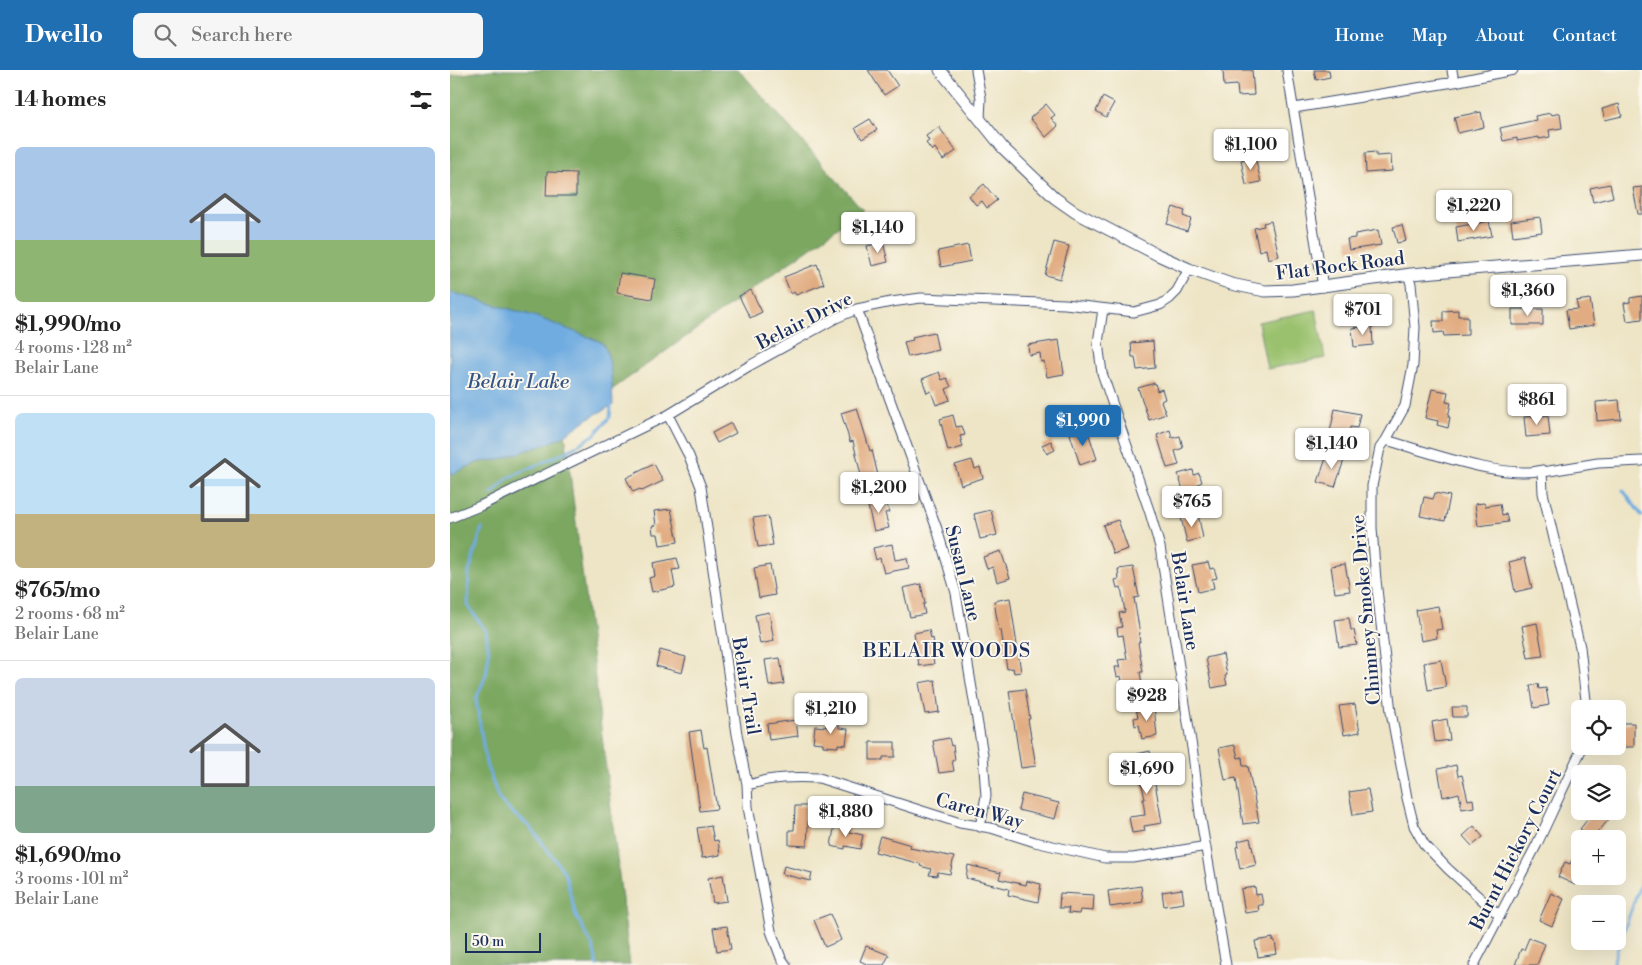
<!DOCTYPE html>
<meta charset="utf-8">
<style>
body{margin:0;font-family:"Libre Bodoni",serif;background:#f6f6f6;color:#222;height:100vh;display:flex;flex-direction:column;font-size:19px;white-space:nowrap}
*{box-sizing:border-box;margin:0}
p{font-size:16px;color:#767676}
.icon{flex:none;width:28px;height:28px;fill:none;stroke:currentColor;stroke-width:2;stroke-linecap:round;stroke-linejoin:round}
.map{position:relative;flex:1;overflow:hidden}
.sheet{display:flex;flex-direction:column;background:#fff;width:450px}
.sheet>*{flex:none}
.controls{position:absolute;left:1121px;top:630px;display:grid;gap:10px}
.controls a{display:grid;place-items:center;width:55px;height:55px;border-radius:8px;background:#fff;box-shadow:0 5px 20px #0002;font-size:25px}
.scale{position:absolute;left:15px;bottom:12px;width:76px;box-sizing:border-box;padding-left:5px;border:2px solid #1b2f5e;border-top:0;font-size:14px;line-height:18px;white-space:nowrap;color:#1b2f5e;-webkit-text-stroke:4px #fbf7ec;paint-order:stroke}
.price{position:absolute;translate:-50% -42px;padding:0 11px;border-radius:5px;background:#fff;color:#222;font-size:16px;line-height:32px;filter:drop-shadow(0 1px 2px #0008)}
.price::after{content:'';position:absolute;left:50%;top:30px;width:15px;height:11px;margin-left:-8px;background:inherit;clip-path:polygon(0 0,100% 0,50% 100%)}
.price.active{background:#1f6fb2;color:#fff}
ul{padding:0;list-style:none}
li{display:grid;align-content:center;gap:10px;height:265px;padding:0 15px}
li+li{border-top:1px solid #e0e0e0}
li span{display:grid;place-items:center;height:155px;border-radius:8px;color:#555}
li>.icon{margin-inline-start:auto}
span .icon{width:90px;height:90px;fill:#fffc;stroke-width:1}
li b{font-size:21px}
h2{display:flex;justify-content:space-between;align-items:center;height:60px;padding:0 15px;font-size:21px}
header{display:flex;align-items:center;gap:30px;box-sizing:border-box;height:70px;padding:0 25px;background:#1f6fb2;color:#fff}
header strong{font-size:24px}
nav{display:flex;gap:28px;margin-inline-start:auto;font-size:18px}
.search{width:350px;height:45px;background:#f6f6f6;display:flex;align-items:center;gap:12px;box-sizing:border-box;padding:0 18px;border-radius:8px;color:#767676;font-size:19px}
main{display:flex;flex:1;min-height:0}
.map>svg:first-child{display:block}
.green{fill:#9ac16d;stroke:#5a7866}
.forest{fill:#7ba760;stroke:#4b6b5f}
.water{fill:#6face0;stroke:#456e9f}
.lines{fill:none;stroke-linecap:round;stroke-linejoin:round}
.stream{stroke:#6face0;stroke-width:3}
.building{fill:#e1ac81}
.minor-casing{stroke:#3b4a6e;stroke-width:11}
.tertiary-casing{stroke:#3b4a6e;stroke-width:13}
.minor{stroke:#fff;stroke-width:9}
.tertiary{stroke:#fff;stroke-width:11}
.labels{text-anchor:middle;stroke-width:4;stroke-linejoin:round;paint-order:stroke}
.street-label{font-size:19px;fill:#1b2f5e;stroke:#fbf7ec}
.water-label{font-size:20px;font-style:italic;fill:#345485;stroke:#fbf7ec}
.neighbourhood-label{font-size:20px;letter-spacing:1px;fill:#1b2f5e;stroke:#fbf7ec}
</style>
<header>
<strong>Dwello</strong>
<div class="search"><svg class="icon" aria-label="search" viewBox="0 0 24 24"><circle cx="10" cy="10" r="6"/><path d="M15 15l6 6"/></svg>Search here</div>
<nav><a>Home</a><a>Map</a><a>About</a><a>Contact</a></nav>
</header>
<main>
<section class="sheet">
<h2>14 homes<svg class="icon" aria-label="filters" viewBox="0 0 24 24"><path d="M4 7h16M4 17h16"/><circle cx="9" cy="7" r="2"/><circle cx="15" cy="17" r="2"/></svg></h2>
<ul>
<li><span style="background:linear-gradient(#a9c7e8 60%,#8fb573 0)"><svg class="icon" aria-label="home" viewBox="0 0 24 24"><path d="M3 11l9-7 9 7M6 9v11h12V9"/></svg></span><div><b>$1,990/mo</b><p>4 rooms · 128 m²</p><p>Belair Lane</p></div></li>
<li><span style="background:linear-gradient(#bfe0f5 65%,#c2b280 0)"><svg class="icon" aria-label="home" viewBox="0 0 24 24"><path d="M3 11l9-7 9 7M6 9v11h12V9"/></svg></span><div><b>$765/mo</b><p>2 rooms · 68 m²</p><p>Belair Lane</p></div></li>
<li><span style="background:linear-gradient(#c9d6e8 70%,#7fa58c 0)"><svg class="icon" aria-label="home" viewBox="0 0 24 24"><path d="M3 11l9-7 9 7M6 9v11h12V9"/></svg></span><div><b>$1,690/mo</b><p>3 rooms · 101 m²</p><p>Belair Lane</p></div></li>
</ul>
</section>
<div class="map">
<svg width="1192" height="895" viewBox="0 0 1192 895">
<rect width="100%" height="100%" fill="#fbf7ec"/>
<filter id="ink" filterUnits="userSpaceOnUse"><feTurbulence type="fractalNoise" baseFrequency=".02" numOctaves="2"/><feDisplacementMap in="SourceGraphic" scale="10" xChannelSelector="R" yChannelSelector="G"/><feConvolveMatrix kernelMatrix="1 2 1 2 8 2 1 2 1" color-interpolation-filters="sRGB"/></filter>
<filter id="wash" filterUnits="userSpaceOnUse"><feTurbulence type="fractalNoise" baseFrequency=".0096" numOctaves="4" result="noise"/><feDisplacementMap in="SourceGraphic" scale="20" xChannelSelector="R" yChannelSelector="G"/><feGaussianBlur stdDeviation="1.12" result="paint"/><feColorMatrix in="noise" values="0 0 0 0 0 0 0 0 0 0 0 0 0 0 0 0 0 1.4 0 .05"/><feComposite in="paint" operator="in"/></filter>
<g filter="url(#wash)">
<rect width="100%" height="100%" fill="#eee5c6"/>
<!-- green -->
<path class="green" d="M866 240 875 288 817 299 808 252Z"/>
<!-- forest -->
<path class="forest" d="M40 0H289L413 140 114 354 180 895H0V6Z"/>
<!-- water -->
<path class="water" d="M0 222 84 246 151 272C162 284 162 318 163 335L139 348 112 367 97 374 47 390 29 392 0 405Z"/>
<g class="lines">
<!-- stream -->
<path class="stream" d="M1173 420 1192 446
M42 424 58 408 120 380 144 365 160 347 161 336
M32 458 19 502 18 536 36 561 39 584 36 605 26 629 36 694 49 729 57 738 80 757 115 803 126 846 143 876 147 895
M1162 895 1192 809"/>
</g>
<g id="blocks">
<!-- building -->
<path class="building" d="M418 0H437L448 16 434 25Z
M773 0H802L804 25 788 26 787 15 774 16Z
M864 0H879L880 7 866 10Z
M653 27 664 33 656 47 646 41Z
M596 34 605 45 601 48 608 56 596 67 580 48Z
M1169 34 1172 46 1155 50 1152 39Z
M1031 42 1034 57 1008 63 1004 47Z
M1101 43 1102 45 1110 43 1112 58 1099 60 1100 67 1089 69V67L1067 71V68L1053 71 1050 58 1086 50 1085 46Z
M420 49 427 60 412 69 405 58Z
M489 57 506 81 493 90 485 78 482 81 476 73 479 71 476 66Z
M926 82V86L941 85 942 101 916 103 915 83Z
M805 87 811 112 796 115 791 90Z
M97 102 126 103V126H96Z
M534 114 547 130 537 138 532 131 526 135 519 126Z
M1160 114 1163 127 1143 132 1140 118Z
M1192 117V144H1188L1183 118Z
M723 137 735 141 733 146 741 149 737 161 717 154Z
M1090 147 1092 162 1063 166 1061 151Z
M821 151 829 186 818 189 816 179 809 181 804 158 814 156 813 153Z
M1039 151 1042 166 1008 172 1006 157Z
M952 155 956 171 947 173 943 157Z
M928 160 931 175 899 180 897 169 905 168V164Z
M433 172 438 192 422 196 417 176Z
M604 172 619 176 610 209 595 205Z
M518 175 521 191 491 197 488 181Z
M367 194 374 214 346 225 344 222 341 224 334 207Z
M170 203 205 209 202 229 167 223Z
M301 220 312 242 300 248 289 226Z
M1192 226V249L1177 251 1174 233 1180 232V228Z
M1140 229 1144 255 1119 259 1116 240 1128 239 1126 231Z
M1062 239H1093V255H1062Z
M1008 240V246H1018V265L994 266 993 262 984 263 983 251H993V241Z
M922 256 923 275 904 277 902 258Z
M484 262 488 280 458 287 454 272 463 270 462 267Z
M609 270 614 304 597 307 594 291 591 292 590 283 579 285 578 275Z
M703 271 705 298 687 300 685 287H682L681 273Z
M489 302 492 310 497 308 501 317 496 319 500 330 486 335 481 321 477 323 472 309Z
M705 313 707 321 712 319 715 329 711 331 716 344 699 350 688 318Z
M982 319 998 322 996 332 1001 333 998 347H1000L998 358 987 355 988 351 975 348Z
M1169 330 1171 349 1147 351 1146 332Z
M407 338 420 381 422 380 429 410 413 414 403 371 400 372 391 343Z
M885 339 910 344 907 358 900 357 899 366 880 362Z
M503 345 506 357 512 356 515 365 510 366 513 377 498 381 490 349Z
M1098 345 1100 365 1076 367 1074 347Z
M281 353 286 363 267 373 262 363Z
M637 359 647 389 630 395 620 364Z
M720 360 722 368 730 366 733 378 725 381 729 395 717 398 707 365Z
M601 371 605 380 597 384 592 375Z
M878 382 895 387 885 417 868 412Z
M522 390 525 399 530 397 533 408 511 415 505 395Z
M204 394 213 411 192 421 190 419 183 422 176 408Z
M743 400 744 405 749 403 752 412 748 414 752 425 736 429 728 404Z
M985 423 1000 426 995 451 970 446 974 427 983 429Z
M435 428 439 442 435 443 439 458 424 461 417 432Z
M1034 433 1035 436 1050 434 1052 445 1056 444 1058 452 1028 456 1025 434Z
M221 439 228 472 210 475 208 464H203L202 456 206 455 204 441Z
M541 440 547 465 530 469 524 444Z
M748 444 753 468 737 472 731 448Z
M318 446 323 475 308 477 303 448Z
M668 450 678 479 663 484 653 455Z
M442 474 445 490 457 488 459 498 434 503 430 488 426 490 423 478Z
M551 481 560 508 547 512 543 497 537 499 533 487Z
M227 488 230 499 222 500 225 517 202 522 199 508 205 506 203 493Z
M1075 488 1082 518 1065 522 1059 492Z
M758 492 760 499 764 498 767 508 762 509 764 518 748 522 742 495Z
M895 494 900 521 885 523 881 496Z
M320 495 325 525 309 528 304 498Z
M683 497 689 527 684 528 690 564 689 565 690 572H688L693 602H690L692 614 673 617 671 606 667 607 665 597H670L668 590 677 589 673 565 668 566 667 558 672 557 669 543 675 542 671 517 667 518 665 510 669 509 668 499Z
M471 514 475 534H473L475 544 460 547 453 518Z
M560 528 571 602 564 603 563 598 557 599 551 560 549 561 544 531Z
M988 536 992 559 986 560 987 568 971 571 966 540Z
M319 542 324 571 310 574 305 545Z
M899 548 901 560H904L907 575 889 577 885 550Z
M1087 553 1093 586 1078 588 1072 556Z
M479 560 481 569 483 568 485 581 482 582 484 594 469 596 464 563Z
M210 580 236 587 232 603 206 596Z
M773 584 777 605 775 606 777 615 762 618 756 588Z
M330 588 334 614 319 616 315 590Z
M991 590 996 617 978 620 974 593Z
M485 610 489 642 475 644 469 613Z
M1088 614 1089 619 1096 618 1099 635 1084 638 1080 615Z
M575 619 580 649H578L586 696 571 698 559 621Z
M905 634 910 662 894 665 889 636Z
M704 635 707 666 692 669 689 655 685 656 684 648 688 647 686 638Z
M1002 637H1017V647H1003Z
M997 649 1000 670 985 672 982 652Z
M346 650 348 666 319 670 317 654Z
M377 652 389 653V658L398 659 396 675 388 674V677L373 676V673L363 672 365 656 376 657Z
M1168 653H1184V677H1168Z
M251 660 254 678 257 677 267 739 250 741 239 662Z
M499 668 501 676 503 675 505 690H502L504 701 489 703 483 671Z
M420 672H445V687H433V690H420Z
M785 675 788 688 792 687 793 696H798L809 752 793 754 786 708 775 710 769 678Z
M700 681 706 713H705L712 753 694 756 695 761 682 763 679 747 695 745 693 729H695L689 702 686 703 684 694 689 693 687 684Z
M1006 695 1008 706 1012 705 1018 730 1023 729 1024 737 1012 739 1009 723 993 727 988 699Z
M918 719 922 742 903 745 899 722Z
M572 724 609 733 605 749 568 740Z
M345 736H359L357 776 339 775V760H344Z
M1144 741H1151L1160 748 1142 769 1130 759Z
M385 753 400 756 399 762 413 765 410 779 395 776V779L381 776Z
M261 756 264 771 268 770 270 785 252 788 247 758Z
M1024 756 1033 767 1022 776 1013 766Z
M430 766 461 775 460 778 504 787 500 804 488 802 487 806 479 805 481 799 470 796 471 794 425 782Z
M800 768 806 795 790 799 786 777 789 776 788 771Z
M1124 785 1130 788V804L1125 815 1108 807 1115 792 1120 794Z
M518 795 551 803 549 809 576 815 577 811 591 814 588 832 558 825 559 819 516 808Z
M334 796 362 803 360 811 332 804Z
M273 805 277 831 263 833 258 808Z
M691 816 693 832 660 837 658 821Z
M805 817 806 825 811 824 813 835H808L809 841 795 843 791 819Z
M732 819 734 833 714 836 712 822Z
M610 823 644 825 643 841 630 840 629 844 618 843 619 838H609Z
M1101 823 1114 829 1102 856 1089 850Z
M380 844 391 870 375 877 364 850Z
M277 856 281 879 267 881 263 858Z
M823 868V871H825L827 884 808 887 805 871Z
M1079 868 1095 874 1087 895H1065L1071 879 1074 880Z
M416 876 439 885 434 895H419L410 891Z"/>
</g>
</g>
<g filter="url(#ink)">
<use href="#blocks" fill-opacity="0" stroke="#3b4a6e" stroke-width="1"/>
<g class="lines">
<!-- minor casing -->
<g class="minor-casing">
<path id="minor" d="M526 0 531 28 530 49
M837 0 873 217
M1002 0 1004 12
M844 38 1004 12 1063 0
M961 204 959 207 961 214 965 257 963 295 955 336 936 370 930 378 922 416V458L926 510 941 642 957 728 964 756 974 774 998 799 1050 846
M407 239 487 459 506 523 533 685 536 726 530 757
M653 239 648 273 652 303 700 443 710 477 743 684 750 744 776 895
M218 345 239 386 251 417 287 664 297 714 298 737 321 861 331 888 336 895
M936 370C975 381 1054 410 1092 400L1093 402 1148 393 1192 391
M1092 400 1093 423 1130 577 1137 639
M0 448 30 436 218 345 299 296 386 248 407 239 441 232 471 228 615 234 684 242 710 235 719 229 727 221 739 199
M297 714C304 715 310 711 317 710 334 707 351 707 369 708L510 753 541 758 585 772 655 788H683L751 777H756
M1024 895 1087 774 1133 676"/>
</g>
<!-- tertiary casing -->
<g class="tertiary-casing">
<path id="tertiary" d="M490 0 553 78 605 128 625 142 708 185 739 199 781 214 815 221 843 220 961 204 1192 185"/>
</g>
<!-- minor -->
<use href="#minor" class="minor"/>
<!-- tertiary -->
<use href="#tertiary" class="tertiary"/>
</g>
</g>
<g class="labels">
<!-- street labels -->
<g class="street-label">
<text transform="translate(890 195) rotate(-7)" y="7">Flat Rock Road</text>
<text transform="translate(354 250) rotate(-27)" y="7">Belair Drive</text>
<text transform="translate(514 503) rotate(76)" y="7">Susan Lane</text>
<text transform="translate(736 531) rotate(81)" y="7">Belair Lane</text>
<text transform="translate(915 540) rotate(-95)" y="7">Chimney Smoke Drive</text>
<text transform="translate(297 616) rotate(81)" y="7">Belair Trail</text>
<text transform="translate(530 740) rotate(15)" y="7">Caren Way</text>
<text transform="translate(1065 779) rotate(-63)" y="7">Burnt Hickory Court</text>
</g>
<!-- water labels -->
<g class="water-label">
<text x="68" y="318">Belair Lake</text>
</g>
<!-- neighbourhood labels -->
<g class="neighbourhood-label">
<text x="497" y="587">BELAIR WOODS</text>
</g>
</g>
</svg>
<div class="controls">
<a><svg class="icon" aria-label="locate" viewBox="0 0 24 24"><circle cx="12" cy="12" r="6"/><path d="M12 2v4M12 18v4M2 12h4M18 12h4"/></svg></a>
<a><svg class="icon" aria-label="layers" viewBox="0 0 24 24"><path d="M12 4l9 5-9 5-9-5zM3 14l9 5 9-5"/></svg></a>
<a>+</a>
<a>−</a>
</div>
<div class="scale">50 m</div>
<b class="price" style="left:801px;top:101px">$1,100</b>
<b class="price" style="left:1024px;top:162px">$1,220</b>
<b class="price" style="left:428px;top:184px">$1,140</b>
<b class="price" style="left:1078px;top:247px">$1,360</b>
<b class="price" style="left:913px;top:266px">$701</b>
<b class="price" style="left:1087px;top:356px">$861</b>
<b class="price active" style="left:633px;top:377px">$1,990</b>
<b class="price" style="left:882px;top:400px">$1,140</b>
<b class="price" style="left:429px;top:444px">$1,200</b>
<b class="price" style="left:742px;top:458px">$765</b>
<b class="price" style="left:697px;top:652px">$928</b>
<b class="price" style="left:381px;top:665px">$1,210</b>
<b class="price" style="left:697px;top:725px">$1,690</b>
<b class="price" style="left:396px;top:768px">$1,880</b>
</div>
</main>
